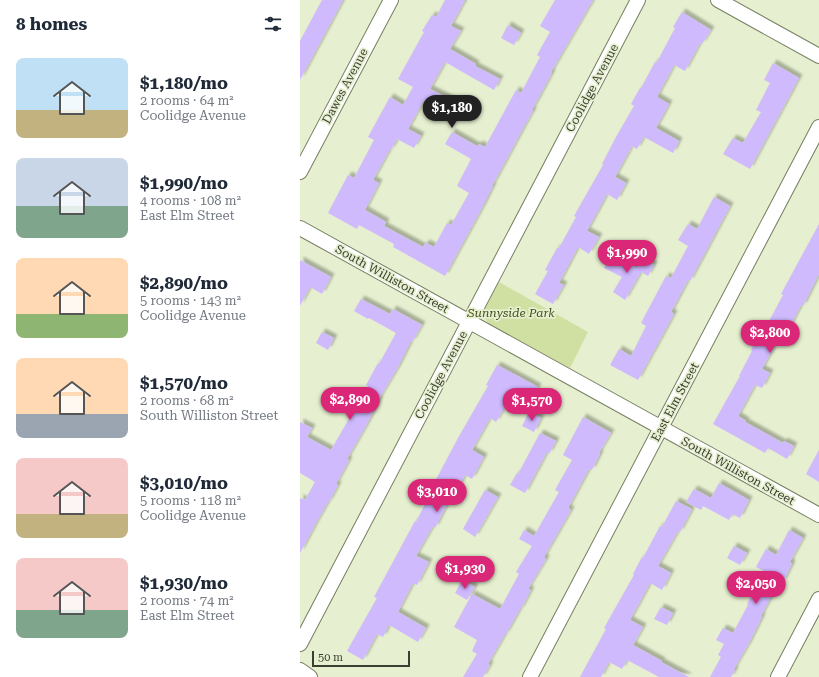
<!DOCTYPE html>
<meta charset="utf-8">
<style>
body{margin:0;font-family:"Roboto Serif",serif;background:#f6f6f7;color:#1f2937;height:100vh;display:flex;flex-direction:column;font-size:15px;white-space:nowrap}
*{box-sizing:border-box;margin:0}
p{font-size:13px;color:#747a83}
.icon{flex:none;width:22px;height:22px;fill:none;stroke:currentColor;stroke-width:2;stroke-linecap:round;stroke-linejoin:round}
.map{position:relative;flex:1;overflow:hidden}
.sheet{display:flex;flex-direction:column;background:#fff;width:300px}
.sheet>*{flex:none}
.scale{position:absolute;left:12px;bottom:10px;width:98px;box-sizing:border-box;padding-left:4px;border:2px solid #3b3e32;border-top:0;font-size:11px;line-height:14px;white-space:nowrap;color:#3b3e32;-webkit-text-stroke:3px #e6f0d0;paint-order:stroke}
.price{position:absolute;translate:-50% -34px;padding:0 9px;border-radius:14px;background:#db2777;color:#fff;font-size:13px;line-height:26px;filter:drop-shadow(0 1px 2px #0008)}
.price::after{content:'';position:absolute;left:50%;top:24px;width:12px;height:9px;margin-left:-6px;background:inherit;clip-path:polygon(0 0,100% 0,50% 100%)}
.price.selected{background:#222;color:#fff}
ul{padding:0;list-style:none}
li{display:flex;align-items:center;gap:12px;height:100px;padding:0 16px}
li span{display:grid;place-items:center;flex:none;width:112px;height:80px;border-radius:8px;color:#555}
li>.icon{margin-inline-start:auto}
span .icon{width:48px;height:48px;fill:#fffc;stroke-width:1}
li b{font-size:17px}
h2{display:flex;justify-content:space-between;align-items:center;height:48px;padding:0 16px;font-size:17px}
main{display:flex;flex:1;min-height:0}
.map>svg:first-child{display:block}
.green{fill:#cfe0a2}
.building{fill:#cfbafe;filter:url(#shadow)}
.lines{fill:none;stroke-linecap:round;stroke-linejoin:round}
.minor-casing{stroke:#767f62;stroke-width:16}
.minor{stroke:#fff;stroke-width:14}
.labels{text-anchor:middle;stroke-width:3.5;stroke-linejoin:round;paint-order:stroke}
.street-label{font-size:12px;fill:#3b3e32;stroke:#e6f0d0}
.park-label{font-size:12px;font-style:italic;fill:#44501d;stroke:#e6f0d0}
</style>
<main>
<section class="sheet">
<h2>8 homes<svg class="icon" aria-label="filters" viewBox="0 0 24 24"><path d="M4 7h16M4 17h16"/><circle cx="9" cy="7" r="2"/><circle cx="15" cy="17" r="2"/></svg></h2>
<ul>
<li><span style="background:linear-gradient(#bfe0f5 65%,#c2b280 0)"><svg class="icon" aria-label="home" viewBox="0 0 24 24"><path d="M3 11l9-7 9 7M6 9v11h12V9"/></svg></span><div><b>$1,180/mo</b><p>2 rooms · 64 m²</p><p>Coolidge Avenue</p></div></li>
<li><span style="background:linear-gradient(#c9d6e8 60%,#7fa58c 0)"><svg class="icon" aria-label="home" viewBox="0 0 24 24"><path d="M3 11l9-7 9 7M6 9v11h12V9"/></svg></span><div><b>$1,990/mo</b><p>4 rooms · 108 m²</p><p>East Elm Street</p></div></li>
<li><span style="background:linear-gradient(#ffd9b3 70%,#8fb573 0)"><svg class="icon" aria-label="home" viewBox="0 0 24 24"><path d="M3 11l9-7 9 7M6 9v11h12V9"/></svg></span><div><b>$2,890/mo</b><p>5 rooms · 143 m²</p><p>Coolidge Avenue</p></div></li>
<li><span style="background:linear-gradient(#ffd9b3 70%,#9aa5b1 0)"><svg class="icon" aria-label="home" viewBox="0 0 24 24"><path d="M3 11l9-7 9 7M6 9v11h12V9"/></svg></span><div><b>$1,570/mo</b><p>2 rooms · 68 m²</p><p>South Williston Street</p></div></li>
<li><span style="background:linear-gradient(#f6c9c9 70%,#c2b280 0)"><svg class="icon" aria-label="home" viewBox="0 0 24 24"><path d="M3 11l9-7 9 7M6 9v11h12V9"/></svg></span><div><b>$3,010/mo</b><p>5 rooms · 118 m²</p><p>Coolidge Avenue</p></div></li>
<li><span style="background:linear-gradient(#f6c9c9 65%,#7fa58c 0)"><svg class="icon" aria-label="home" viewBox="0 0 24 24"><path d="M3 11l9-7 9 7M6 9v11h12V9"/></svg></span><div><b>$1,930/mo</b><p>2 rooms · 74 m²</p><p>East Elm Street</p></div></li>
</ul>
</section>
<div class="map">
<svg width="519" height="677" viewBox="0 0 519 677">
<defs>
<filter id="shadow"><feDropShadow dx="3.5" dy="-3.5" stdDeviation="1" flood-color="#0004"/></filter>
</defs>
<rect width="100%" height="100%" fill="#e6f0d0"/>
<!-- green -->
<path class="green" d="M199 282 288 332 270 368 191 326C189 324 186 321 185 318 181 308 194 291 199 282Z"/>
<!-- building -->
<path class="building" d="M22 0H43L0 80V41Z
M145 0H165L151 26 161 31 150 49 176 64 175 66 200 79 194 90 145 62 130 89 156 102 150 114 124 100 108 129 121 136 114 148 97 139 91 150 90 149 73 180 79 183 65 210 86 222 84 226 123 247 126 243 134 247 147 223 151 225 169 193 157 186 171 159 145 144 152 132 175 145 178 146 179 144 185 147 216 90 221 93 240 57 237 55 250 32 240 26 255 0H293L251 72 252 73 232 110 233 111 225 125 192 186H193L183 206 145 276 93 247 94 244 59 225 57 229 28 213 48 175 54 178 74 140 68 137 90 97 103 105 113 87 98 79 124 32 122 31 132 15 136 17Z
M382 12 411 30 402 44 400 43 385 71 374 65 357 97 369 104 356 128 379 141 373 153 344 137 337 149 332 146 315 177 326 183 317 200 307 194 287 231 299 237 289 254 278 247 259 283 264 285 253 304 235 294 248 271 245 270 257 248H259L276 217 274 216 303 165 302 164 316 137 334 106 331 104 340 88H341L355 62H357L375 28 373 27Z
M208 25 221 33 214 45 201 38Z
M473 63 499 78 450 169 423 154 433 138 443 143 461 112 456 110 470 83 464 80Z
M414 197 430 206 390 281 388 280 371 312 374 314 338 380 310 365 319 349 331 356 346 326 341 323 366 276 371 278 388 246 378 240 388 224 397 229Z
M519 224V274L503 306 501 305 489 328 485 326 462 369 470 373 462 388 455 385 438 416 446 421 445 422 483 443 484 441 494 446 487 459 468 448 465 453 413 424 440 376H439L452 351 451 350 463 328 465 329 483 295 481 294Z
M311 255 337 268 342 258 354 265 348 276 341 272 325 300 313 292 322 277 304 268Z
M0 260 31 277 22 294 10 287 0 306Z
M61 299 90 314 93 309 122 325 112 342 111 341 97 369 79 399H80L67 424 47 459 49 460 36 484 38 485 29 502H28L16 523 0 553V498L5 500 15 482 0 473V422L12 428 7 437 31 450 68 386 66 385 78 363 79 364 96 333 69 318 68 319 54 311Z
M22 332 34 338 28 350 16 343Z
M197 365 238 387 228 407 211 397 196 422 190 418 172 450 184 457 172 479 165 475 151 502 149 501 135 528 133 526 116 556 129 562 117 585 113 583 98 612 126 628 118 642 89 625 83 637 77 634 63 660 47 651 77 598 74 597 115 521 116 522 131 492 130 491 158 438 188 386 186 385Z
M229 412 241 418 234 432 222 426Z
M283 417 311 433 299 453 300 454 292 470 289 469 268 508 271 510 244 557 246 559 228 589 231 590 221 609H220L206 634H205L188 664 190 665 183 677H163L177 654 172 651 177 640 154 627 172 594 200 609 219 574 216 572 232 546 219 539 224 530 234 536 259 492 255 490 272 460 263 455Z
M240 433 256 441 249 454 247 452 225 493 210 485 217 473 218 474Z
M519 450V482L506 474Z
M419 483 449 500 440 518 432 514 429 520 403 506 401 510 386 502 394 489 411 498Z
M185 490 198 497 175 537 163 529Z
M376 501 392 509 380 532 378 531 358 566 371 573 362 590 350 583 330 620 343 627 333 645 362 661 361 662 389 677H359L327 660 322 669 309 662 301 677H280L306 629 304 628 334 575 333 574 342 557 343 558 360 526 362 527Z
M489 530 503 538 490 562 492 564 483 582 480 580 461 616 462 617 449 643 434 669 435 670 431 677H410L421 657 418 655 424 644 416 640 423 628 433 633 448 605 447 604 464 571 456 567 466 549 476 555Z
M434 546 447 553 440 565 427 558Z
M162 580 175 587 167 600 155 593Z
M361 607 373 613 367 625 354 619Z"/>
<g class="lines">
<!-- minor casing -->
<g class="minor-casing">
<path id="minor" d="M418 0 519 56
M0 172 91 0
M0 228 519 515
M0 644 338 0
M0 670 10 677
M230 677 519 127
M478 677 519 599"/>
</g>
<!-- minor -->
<use href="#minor" class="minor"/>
</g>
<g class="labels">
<!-- street labels -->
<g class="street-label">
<text transform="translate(45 86) rotate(-62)" y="4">Dawes Avenue</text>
<text transform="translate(292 88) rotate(-62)" y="4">Coolidge Avenue</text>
<text transform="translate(92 279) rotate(29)" y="4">South Williston Street</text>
<text transform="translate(141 375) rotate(-62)" y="4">Coolidge Avenue</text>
<text transform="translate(375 402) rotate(-62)" y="4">East Elm Street</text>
<text transform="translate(438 471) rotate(29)" y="4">South Williston Street</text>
</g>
<!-- park labels -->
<g class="park-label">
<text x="211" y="317">Sunnyside Park</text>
</g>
</g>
</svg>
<div class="scale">50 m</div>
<b class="price selected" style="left:152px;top:129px">$1,180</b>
<b class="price" style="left:327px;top:274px">$1,990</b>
<b class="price" style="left:470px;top:354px">$2,800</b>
<b class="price" style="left:50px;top:421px">$2,890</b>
<b class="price" style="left:232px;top:422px">$1,570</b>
<b class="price" style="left:137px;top:513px">$3,010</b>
<b class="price" style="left:165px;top:590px">$1,930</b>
<b class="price" style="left:456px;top:605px">$2,050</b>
</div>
</main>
